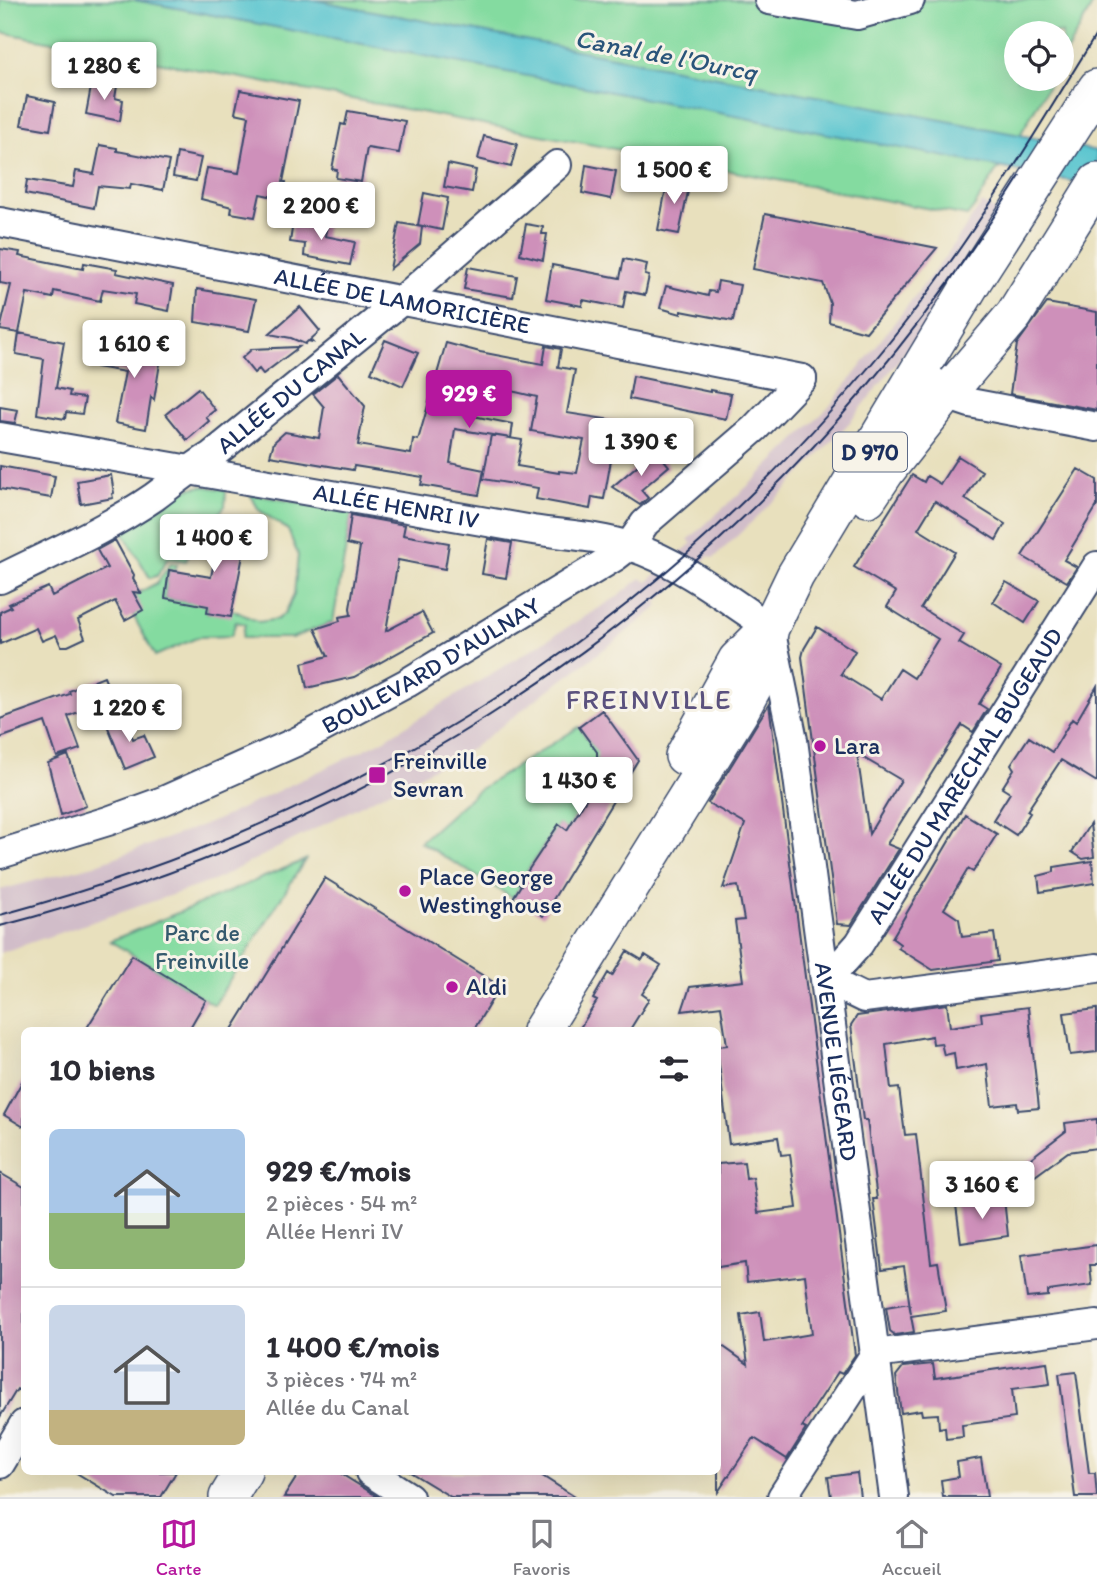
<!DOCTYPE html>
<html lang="fr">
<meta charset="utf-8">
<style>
body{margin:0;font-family:Itim,sans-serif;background:#f7f7f7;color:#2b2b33;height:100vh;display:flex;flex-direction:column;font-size:26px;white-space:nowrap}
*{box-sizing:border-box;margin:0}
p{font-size:23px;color:#7c7c81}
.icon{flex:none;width:38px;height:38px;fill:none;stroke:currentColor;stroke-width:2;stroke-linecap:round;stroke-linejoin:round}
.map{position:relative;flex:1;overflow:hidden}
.details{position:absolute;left:21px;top:1027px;width:700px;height:448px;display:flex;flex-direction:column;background:#fff;border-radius:10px;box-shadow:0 7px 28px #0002}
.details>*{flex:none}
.controls{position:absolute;left:1004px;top:21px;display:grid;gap:14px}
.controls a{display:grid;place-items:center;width:70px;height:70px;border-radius:50%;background:#fff;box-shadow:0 7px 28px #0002;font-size:35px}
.price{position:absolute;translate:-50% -60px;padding:0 16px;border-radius:7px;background:#fff;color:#222;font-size:23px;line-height:46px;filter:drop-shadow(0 2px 4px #0008)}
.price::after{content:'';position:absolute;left:50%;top:42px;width:21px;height:16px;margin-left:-10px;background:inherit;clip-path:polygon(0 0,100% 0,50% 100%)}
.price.current{background:#b5179e;color:#fff}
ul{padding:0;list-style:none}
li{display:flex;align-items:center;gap:21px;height:175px;padding:0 28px}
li+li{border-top:2px solid #e1e1e2}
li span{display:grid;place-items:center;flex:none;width:196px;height:140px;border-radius:10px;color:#555}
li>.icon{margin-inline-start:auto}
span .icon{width:84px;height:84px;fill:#fffc;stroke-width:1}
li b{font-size:30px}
h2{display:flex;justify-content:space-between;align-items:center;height:84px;padding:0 28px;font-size:30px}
.dock{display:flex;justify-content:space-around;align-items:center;height:98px;border-top:2px solid #e1e1e2;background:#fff;font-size:19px;color:#7c7c81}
.dock a{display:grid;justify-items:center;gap:4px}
.dock .current{color:#b5179e}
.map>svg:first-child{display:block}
.industrial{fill:#d1bdc9}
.green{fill:#84dba0;stroke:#50857f;stroke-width:2}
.water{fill:#58c5cf;stroke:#3a7a96;stroke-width:2}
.building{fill:#ce90ba;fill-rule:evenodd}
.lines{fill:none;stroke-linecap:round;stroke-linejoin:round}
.minor-casing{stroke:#3a4a6c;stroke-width:32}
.major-casing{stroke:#3a4a6c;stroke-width:40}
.minor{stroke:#fff;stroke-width:28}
.major{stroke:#fff;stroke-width:37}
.tram{stroke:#1b2f5e;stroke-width:2}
.poi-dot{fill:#b5179e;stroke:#f7f3e8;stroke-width:2.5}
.labels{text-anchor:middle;stroke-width:6;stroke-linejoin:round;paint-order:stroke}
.shield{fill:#f7f3e8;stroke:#5d6a87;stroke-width:2}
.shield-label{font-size:23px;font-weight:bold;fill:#1b2f5e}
.street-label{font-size:24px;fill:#1b2f5e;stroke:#f7f3e8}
.poi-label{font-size:24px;fill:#1b2f5e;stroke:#f7f3e8;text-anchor:start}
.park-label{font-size:24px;fill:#355a6e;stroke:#f7f3e8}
.water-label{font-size:26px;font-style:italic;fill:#2a547a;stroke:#f7f3e8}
.quarter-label{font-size:28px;letter-spacing:2px;fill:#5a517e;stroke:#f7f3e8}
</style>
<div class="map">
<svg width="1097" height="1497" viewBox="0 0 1097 1497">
<rect width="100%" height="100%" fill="#f7f3e8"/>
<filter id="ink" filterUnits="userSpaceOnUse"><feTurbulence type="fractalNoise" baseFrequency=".0143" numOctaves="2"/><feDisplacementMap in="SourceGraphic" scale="14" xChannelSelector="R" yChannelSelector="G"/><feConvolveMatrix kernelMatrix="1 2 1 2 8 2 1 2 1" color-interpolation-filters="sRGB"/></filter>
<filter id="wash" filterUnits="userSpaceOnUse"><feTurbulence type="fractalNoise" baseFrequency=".00686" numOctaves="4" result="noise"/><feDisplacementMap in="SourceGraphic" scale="28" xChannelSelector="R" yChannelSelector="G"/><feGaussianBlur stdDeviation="1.57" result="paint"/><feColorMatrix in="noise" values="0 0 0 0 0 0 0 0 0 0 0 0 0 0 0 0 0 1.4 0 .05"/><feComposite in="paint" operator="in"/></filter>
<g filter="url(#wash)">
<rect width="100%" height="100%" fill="#e8e0bd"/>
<!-- industrial -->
<path class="industrial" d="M982 203 1007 218 956 287 851 421 785 490 714 558 709 556 657 602 659 606 615 641 539 697 473 748 213 881 0 953V890L94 865 217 820 380 742 617 597 641 578 647 582 692 543 688 540 751 483 829 407 946 256Z"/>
<!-- green -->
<path class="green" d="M0 0H135L1002 167 997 170 975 206 967 216 0 32Z
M315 0H769L857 15 910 0H1095L1062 60V33H1017V79H1052L1020 135H1015Z
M202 486 226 490 225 506 191 549 186 561 168 558 157 576 150 578 121 529 187 489Z
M250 494 352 512 333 622 292 638H242L245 624 236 622 231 636 199 637 155 656 125 600 157 583 171 563 177 564 175 571 169 570 165 598 187 602 209 597 207 613 231 609 259 622 278 619 285 613 294 595 298 555 288 530 259 510Z
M579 727 602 758 597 759V772H602L567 830 558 825 519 883 521 885 513 898 420 842 477 791Z
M305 860 214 1005 110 941Z"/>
<!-- water -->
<path class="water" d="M135 0H315L1020 135 1097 151V186Z"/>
<g id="blocks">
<!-- building -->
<path class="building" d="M92 82 117 86 115 98 123 100 120 121 86 114Z
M240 90 299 101 283 182H286L283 199 260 194 255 217 231 213 232 207 201 199 207 168 239 173 249 116 235 113Z
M27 96 55 102 50 130 21 125Z
M348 111 405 121 399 153 367 148 361 182 336 178 337 170 332 169 341 124 345 125Z
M484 136 517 144 511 167 478 159Z
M100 145 117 148V151L169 161 163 190 131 184 130 189 98 186 94 208 25 194 27 180 73 187 76 171 94 174Z
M177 153 201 158 196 181 173 177Z
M448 164 476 170 472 192 444 187Z
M586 165 616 171 611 199 582 193Z
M668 178 690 182 679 234 658 230Z
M424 193 448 198 442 230 418 225Z
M765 214 937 248 866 332 829 322 830 303 823 283 753 269Z
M294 216 327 225 325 236 355 242 350 265 304 256 305 244 290 242Z
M399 223 422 227 420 244 390 269Z
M526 224 543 227 542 234H547L543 260 520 254Z
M0 249 20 252 19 256 83 269 84 263 117 269 116 273 173 285 169 311 134 304 136 294 103 289 100 301 54 291 53 298 27 293 19 333 64 342 56 388 70 391 69 396 85 398 82 414 66 412 65 419 37 414 44 359 16 354 19 333 0 330 11 285 0 283Z
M624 259 647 264 645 275 649 276 645 295 626 291 623 308 583 300 582 306 546 299 552 265 620 278Z
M468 267 517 276 513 297 464 289Z
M718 281 740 285 733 321 681 311V314L660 308 666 286 708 296 709 291 716 292Z
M197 289 256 299 249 331 195 322Z
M1047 303 1097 312V410L1010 394 1017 344Z
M300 307 320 331 310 340 312 342 308 341 305 344 291 338 269 334Z
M130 337 147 341 145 352 162 351 154 400 151 397 146 429 115 423 125 372 96 367 100 348 127 353Z
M385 340 418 353 403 386 371 372Z
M446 343 480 352 543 364 546 346 561 349 558 367 575 370 567 413 618 421 604 499 592 497 590 509 536 499 538 488 483 479 491 435 522 440 517 466 559 473V471L577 473 584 440 531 431 537 397 474 382 468 415 513 424 511 438 455 429 450 463 484 470 479 495 421 485 423 477 354 466 353 470 270 456 274 442 285 432 319 438 324 407 313 394 338 374 365 406 358 445 411 454 413 439 418 440Z
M299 347 263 374 259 369 254 373 242 358 252 349Z
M633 376 710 392V390L731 394 726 419 629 399Z
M198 388 215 410 206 417 209 421 187 440 166 414Z
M0 407 18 410 15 423 0 421Z
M656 450 669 466 641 490 648 498 640 505 612 487Z
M958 456 982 471 965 499 1005 524 996 540 935 501 918 529 955 552 921 608 964 635 959 643 1001 668 979 704 987 709 973 732 962 725 887 844 899 849 851 925 837 924 802 657 804 649 817 627 855 651 841 674 881 699 900 669 914 678 938 639 887 607 896 592 854 567 912 475 924 482 927 476 940 484ZM857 754 901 780 869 834Z
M0 466 55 476 51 498 0 489Z
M1078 469 1097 480V506L1064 560 1077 567 1067 582 1022 556Z
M111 475 114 493 112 494 113 498 81 504 77 481Z
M351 515 405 525 403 535 449 543 445 569 398 560 386 631 422 612 433 633 354 677 307 688 302 663 328 656 315 629 340 621 339 617 351 615 350 608 360 547 347 544Z
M222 519 249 524 231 617 207 613 208 606 165 598 169 570 211 577Z
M488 539 512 543 506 578 482 574Z
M115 540 134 575 133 579 141 593 133 592 143 610 125 620 115 601 78 620 85 638 68 646H61L56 635 42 641 36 628 0 644V612L11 607 9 604 48 587 52 596 107 568 97 550Z
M1006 582 1039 601 1025 623 993 602Z
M104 677 113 699 68 716 80 749 57 757 45 722 0 738V719L70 694 69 691Z
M1097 686V782L1061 760 1027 811 1030 813 1016 835 993 820 1010 793 1002 788 1014 769 1011 764 1029 737 1052 752 1072 719 1076 722Z
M769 704 855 1355 842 1374 838 1372 815 1407 802 1427 806 1429 787 1459 754 1438 718 1492V1343L748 1364 741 1315 760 1312 764 1342 812 1334 805 1275 747 1282 745 1263 718 1267V1164L744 1162 746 1179 753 1178 758 1213 797 1208 790 1154 781 1155 778 1137 729 1144 718 1056V1046L727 1045 721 1006 682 1011 690 987 743 981 735 921 744 920 738 886 723 888 745 824 708 803Z
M602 710 638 760 543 916 513 898 521 885 519 884 559 824 567 830 597 781V752L579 727Z
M124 717 133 739 144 735 154 757 125 769 107 725Z
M68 755 86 806 61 815 48 763Z
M965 814 997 834 973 872 968 869 944 909 959 919 962 937 994 933 998 961 933 970 898 948 900 944 892 938Z
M1090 824 1094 857 1083 859 1072 852Z
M1092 861 1094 883 1040 892 1038 876 1054 872V867Z
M325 878 500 986 473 1031H231Z
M627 951 642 960 645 955 661 965 642 994 649 999 629 1031H578L597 1001 593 999 608 973 612 976Z
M132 955 206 1000 188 1031H85Z
M947 1004 950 1027 982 1022 981 1013 1028 1007 1039 1108 1018 1110 1017 1103 992 1106 987 1064 956 1070 954 1053 944 1055 941 1043 933 1044 932 1036 886 1044 891 1089 899 1088 905 1135 916 1134 931 1263 938 1262 946 1311 911 1316 914 1332 895 1335 890 1331 886 1307 909 1303 911 1314 904 1266 882 1269 873 1199H877L867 1120H863L851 1025 857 1016Z
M1097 1009V1052L1070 1055 1064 1013Z
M24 1078V1127L4 1115Z
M1097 1119V1148L1068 1152 1035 1176H1029L1019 1167 1066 1131 1065 1123Z
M0 1173 24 1187V1393L17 1389 0 1417Z
M1004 1199 1008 1236 961 1243 956 1205Z
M1097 1245V1265H1090L1092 1285 1048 1291V1296L1027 1298 1021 1255Z
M1047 1362 1050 1384 1012 1389 1015 1418 962 1425 963 1437 946 1439 945 1427 939 1428 938 1414 922 1415 921 1410 901 1413 896 1376 903 1367 933 1364 935 1378Z
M1076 1372 1089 1473H1095L1097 1497H1075L1059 1374Z
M981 1458 987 1497H943L941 1480 959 1477 957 1462Z
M75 1472H176L161 1497H116Z
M300 1472H338L378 1497H284Z
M410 1472H536L575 1497H451Z
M857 1473 860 1497H831L828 1477Z"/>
</g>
</g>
<g filter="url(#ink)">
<use href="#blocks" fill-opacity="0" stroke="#3a4a6c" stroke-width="2"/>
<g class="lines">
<!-- minor casing -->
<g class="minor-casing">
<g id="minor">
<path d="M769 0 857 15 910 0"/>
<path id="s1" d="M0 222 802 379"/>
<path d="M934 382 946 395 970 403 1097 427"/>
<path id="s2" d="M0 437 533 530C566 535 598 536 629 546 680 562 726 598 770 628L793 740 894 1497"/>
<path id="s3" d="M0 579C52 553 106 530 154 497 173 483 191 468 211 456L401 301 557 165"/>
<path id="s4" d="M0 854 108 821 163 801 298 741 407 683 616 556 629 546 645 523 755 428 802 379"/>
<path id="s5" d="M827 980 859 944 1097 566"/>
<path d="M827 980 864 998 1097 968"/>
<path d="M875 1354 1097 1325"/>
<path d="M0 1464 24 1424"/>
<path d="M370 1472 409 1497"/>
<path d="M782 1497 875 1354"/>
</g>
</g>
<!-- major casing -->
<g class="major-casing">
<path id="major" d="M868 498 886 471 946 395 1014 315 1097 182
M684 756 737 660 770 627
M541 1031 739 713 759 676 770 628 795 576 974 279 1097 88
M228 1497 243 1472"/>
</g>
<!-- minor -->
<use href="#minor" class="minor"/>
<!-- major -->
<use href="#major" class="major"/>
<!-- tram -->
<path class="tram" d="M0 915C367 816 668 623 904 324 976 233 1036 132 1097 33
M0 926C434 812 782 557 1020 176"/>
</g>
</g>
<!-- markers -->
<g class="poi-dot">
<circle cx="820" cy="746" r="7"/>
<rect x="368" y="766" width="18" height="18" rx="3.5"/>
<circle cx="405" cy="891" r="7"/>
<circle cx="452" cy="987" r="7"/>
</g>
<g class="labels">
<!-- shield labels -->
<rect class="shield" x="833" y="432.5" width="74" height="39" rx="5"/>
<g class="shield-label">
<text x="870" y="460">D 970</text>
</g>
<!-- street labels -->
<g class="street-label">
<text dy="8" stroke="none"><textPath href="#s1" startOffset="410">ALLÉE DE LAMORICIÈRE</textPath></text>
<text dy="8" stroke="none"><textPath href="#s3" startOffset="348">ALLÉE DU CANAL</textPath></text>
<text dy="8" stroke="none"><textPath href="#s2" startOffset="402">ALLÉE HENRI IV</textPath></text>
<text dy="8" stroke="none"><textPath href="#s4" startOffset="472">BOULEVARD D'AULNAY</textPath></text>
<text dy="8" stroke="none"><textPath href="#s5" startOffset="247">ALLÉE DU MARÉCHAL BUGEAUD</textPath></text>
<text dy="8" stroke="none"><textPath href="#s2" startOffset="1241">AVENUE LIÉGEARD</textPath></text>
</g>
<!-- poi labels -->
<g class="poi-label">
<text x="834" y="754">Lara</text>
<text x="393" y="769">Freinville<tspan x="393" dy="28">Sevran</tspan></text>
<text x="419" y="885">Place George<tspan x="419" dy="28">Westinghouse</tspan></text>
<text x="466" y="995">Aldi</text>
</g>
<!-- park labels -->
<g class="park-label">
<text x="202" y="941">Parc de<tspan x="202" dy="28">Freinville</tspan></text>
</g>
<!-- water labels -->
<g class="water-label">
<text transform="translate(666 55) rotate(11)" y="9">Canal de l'Ourcq</text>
</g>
<!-- quarter labels -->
<g class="quarter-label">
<text x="649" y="709">FREINVILLE</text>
</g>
</g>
</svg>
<div class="controls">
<a><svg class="icon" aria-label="locate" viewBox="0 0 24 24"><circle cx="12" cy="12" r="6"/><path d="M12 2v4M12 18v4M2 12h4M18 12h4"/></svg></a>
</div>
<b class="price" style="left:104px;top:102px">1 280 €</b>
<b class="price" style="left:674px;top:206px">1 500 €</b>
<b class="price" style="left:321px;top:242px">2 200 €</b>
<b class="price" style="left:134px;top:380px">1 610 €</b>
<b class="price current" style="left:469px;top:430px">929 €</b>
<b class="price" style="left:641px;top:478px">1 390 €</b>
<b class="price" style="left:214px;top:574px">1 400 €</b>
<b class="price" style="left:129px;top:744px">1 220 €</b>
<b class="price" style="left:579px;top:817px">1 430 €</b>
<b class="price" style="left:982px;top:1221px">3 160 €</b>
<section class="details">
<h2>10 biens<svg class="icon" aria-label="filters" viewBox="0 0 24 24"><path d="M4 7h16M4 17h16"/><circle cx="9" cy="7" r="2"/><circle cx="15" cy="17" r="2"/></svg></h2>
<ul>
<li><span style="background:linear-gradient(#a9c7e8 60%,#8fb573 0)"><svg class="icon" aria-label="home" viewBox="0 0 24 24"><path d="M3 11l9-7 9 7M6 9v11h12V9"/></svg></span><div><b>929 €/mois</b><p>2 pièces · 54 m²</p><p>Allée Henri IV</p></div></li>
<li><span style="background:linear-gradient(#c9d6e8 75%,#c2b280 0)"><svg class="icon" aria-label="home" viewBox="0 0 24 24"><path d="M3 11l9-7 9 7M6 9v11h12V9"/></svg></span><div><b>1 400 €/mois</b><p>3 pièces · 74 m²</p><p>Allée du Canal</p></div></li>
</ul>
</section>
</div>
<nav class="dock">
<a class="current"><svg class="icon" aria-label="map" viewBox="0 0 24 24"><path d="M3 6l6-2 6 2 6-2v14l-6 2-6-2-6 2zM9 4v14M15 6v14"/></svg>Carte</a>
<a><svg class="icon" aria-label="saved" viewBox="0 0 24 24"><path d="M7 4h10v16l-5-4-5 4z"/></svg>Favoris</a>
<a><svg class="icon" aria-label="home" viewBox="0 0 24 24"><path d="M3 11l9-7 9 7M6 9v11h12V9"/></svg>Accueil</a>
</nav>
